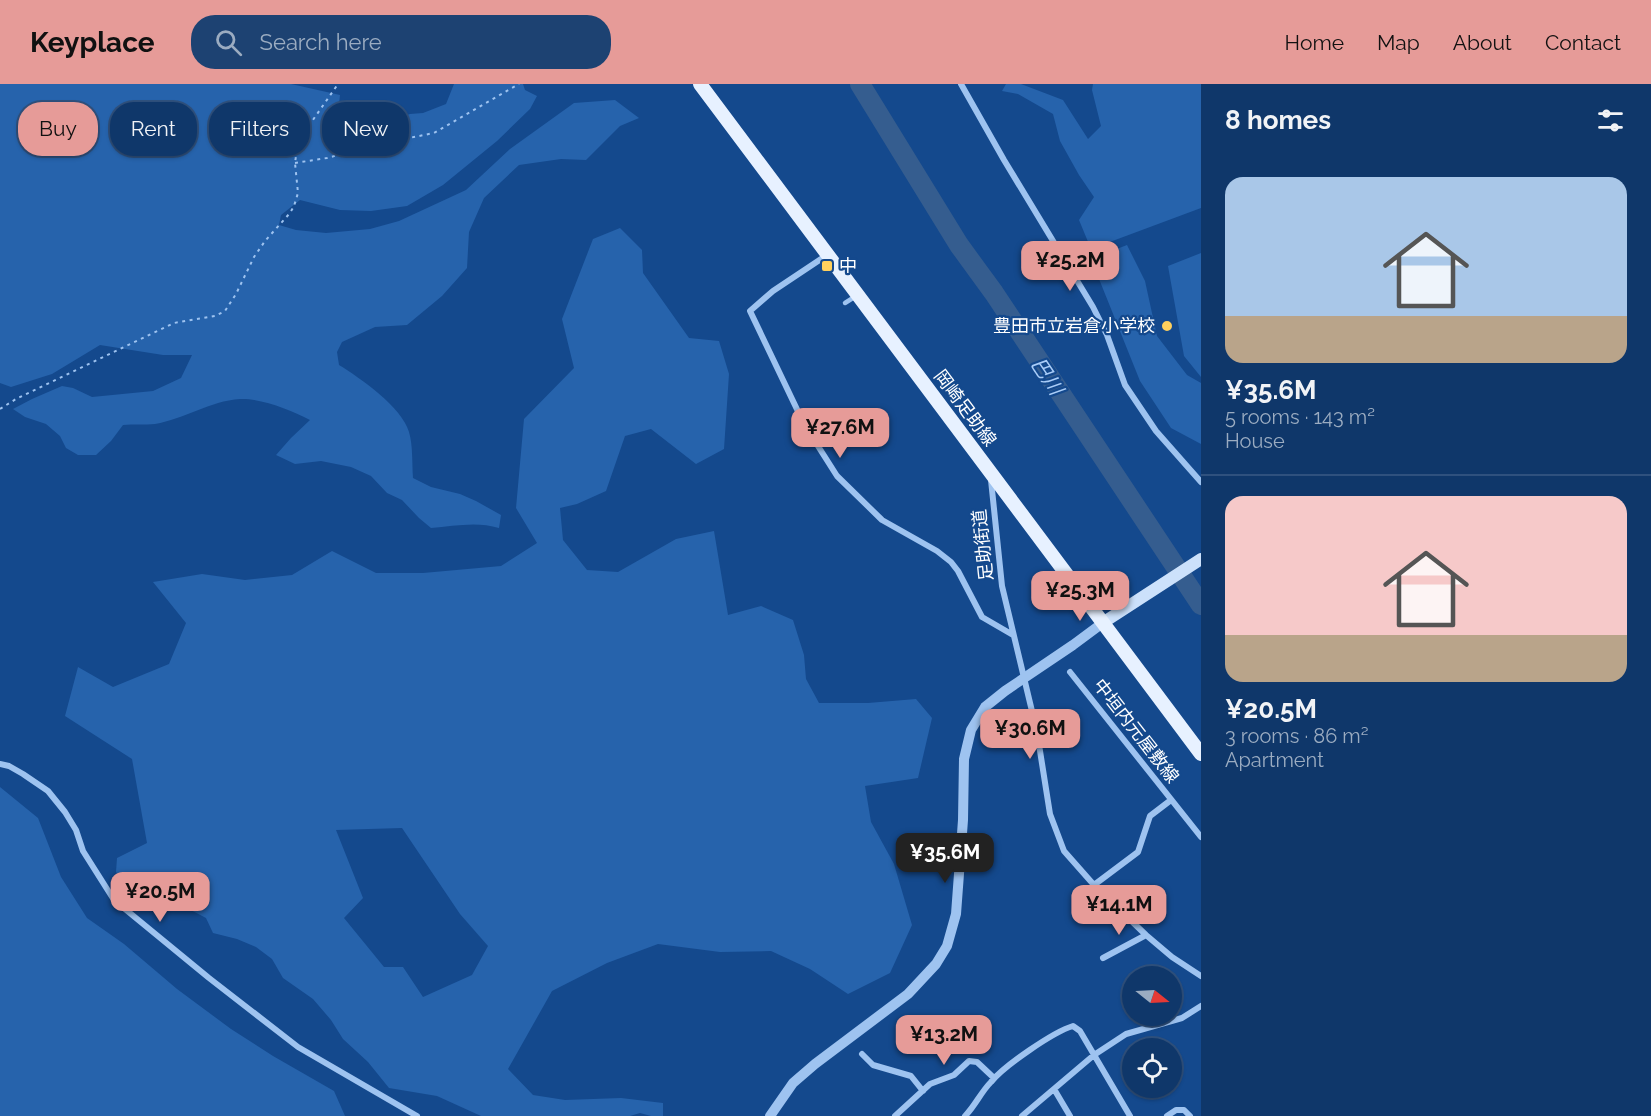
<!DOCTYPE html>
<meta charset="utf-8">
<style>
body{margin:0;font-family:Raleway,"Noto Sans JP",sans-serif;background:#1d4272;color:#f1f3f6;height:100vh;display:flex;flex-direction:column;font-size:22px;white-space:nowrap}
*{box-sizing:border-box;margin:0}
p{font-size:20px;color:#9bacc1}
.icon{flex:none;width:33px;height:33px;fill:none;stroke:currentColor;stroke-width:2;stroke-linecap:round;stroke-linejoin:round}
.map{position:relative;flex:1;overflow:hidden}
.drawer{display:flex;flex-direction:column;background:#0f376a;width:450px}
.drawer>*{flex:none}
.hud{position:absolute;left:18px;top:18px;width:570px;height:54px;display:flex;gap:12px}
.needle{width:39px;rotate:108deg}
.tools{position:absolute;left:1122px;top:882px;display:grid;gap:12px}
.tools a{display:grid;place-items:center;width:60px;height:60px;border-radius:50%;background:#0f376a;box-shadow:0 2px 4px #0004,0 0 0 2px #2f517e;font-size:30px}
.price{position:absolute;translate:-50% -51px;padding:0 14px;border-radius:12px;background:#e69b98;color:#111;font-size:20px;line-height:39px;filter:drop-shadow(0 2px 3px #0008)}
.price::after{content:'';position:absolute;left:50%;top:36px;width:18px;height:14px;margin-left:-9px;background:inherit;clip-path:polygon(0 0,100% 0,50% 100%)}
.price.on{background:#222;color:#fff}
ul{padding:0;list-style:none}
li{display:grid;align-content:center;gap:12px;height:318px;padding:0 24px}
li+li{border-top:2px solid #2f517e}
li span{display:grid;place-items:center;height:186px;border-radius:18px;color:#555}
li>.icon{margin-inline-start:auto}
span .icon{width:108px;height:108px;fill:#fffc;stroke-width:1}
li b{font-size:26px}
h2{display:flex;justify-content:space-between;align-items:center;height:72px;padding:0 24px;font-size:26px}
.tag{padding:0 21px;border-radius:24px;background:#0f376a;box-shadow:0 2px 4px #0004,0 0 0 2px #2f517e;font-size:21px;line-height:54px}
.tag.on{background:#e69b98;color:#111}
header{display:flex;align-items:center;gap:36px;box-sizing:border-box;height:84px;padding:0 30px;background:#e69b98;color:#111}
header strong{font-size:28px}
nav{display:flex;gap:33px;margin-inline-start:auto;font-size:21px}
.search{width:420px;height:54px;background:#1d4272;display:flex;align-items:center;gap:15px;box-sizing:border-box;padding:0 21px;border-radius:24px;color:#9bacc1;font-size:22px}
main{display:flex;flex:1;min-height:0}
.map>svg:first-child{display:block}
.green{fill:#2663ac;fill-rule:evenodd}
.lines{fill:none;stroke-linecap:round;stroke-linejoin:round}
.river{stroke:#355d8f;stroke-width:20}
.path{stroke:#9ec3f0;stroke-width:2;stroke-dasharray:3 4.5;stroke-linecap:butt}
.service{stroke:#9ec3f0;stroke-width:4.5}
.minor{stroke:#9ec3f0;stroke-width:6}
.tertiary{stroke:#9ec3f0;stroke-width:10}
.secondary{stroke:#cce1fb;stroke-width:12}
.primary{stroke:#e7f1ff;stroke-width:14}
.poi-dot{fill:#ffd05d;stroke:#14498d;stroke-width:2}
.labels{text-anchor:middle;stroke-width:4.5;stroke-linejoin:round;paint-order:stroke}
.poi-label{font-size:18px;fill:#fff;stroke:#14498d;text-anchor:start}
.street-label{font-size:18px;fill:#fff;stroke:#14498d}
.water-label{font-size:20px;font-style:italic;fill:#aacdf8;stroke:#14498d}
</style>
<header>
<strong>Keyplace</strong>
<div class="search"><svg class="icon" aria-label="search" viewBox="0 0 24 24"><circle cx="10" cy="10" r="6"/><path d="M15 15l6 6"/></svg>Search here</div>
<nav><a>Home</a><a>Map</a><a>About</a><a>Contact</a></nav>
</header>
<main>
<div class="map">
<svg width="1201" height="1032" viewBox="0 0 1201 1032">
<rect width="100%" height="100%" fill="#14498d"/>
<!-- green -->
<path class="green" d="M0 0H291L340 11 338 30 343 45 364 38 384 40 410 30 423 29 446 20 454 0H523L525 6 537 12 530 25 497 57 443 101 407 122 371 127 340 126 300 116 281 131 279 141 296 146 326 149 370 145 399 137 466 106 510 65 574 19 615 16 639 34 620 42 586 76 561 75 519 81 484 114 469 148 467 184 442 212 407 241 375 243 342 258 337 268 339 281C360 294 402 323 409 348 413 361 412 380 413 394L431 403 460 410 476 417 501 431 499 444C477 437 454 442 431 444L419 434 402 416 387 409 371 392 351 383 321 377 295 380 276 371 291 354 310 336C291 326 261 314 240 315 210 317 184 335 155 340 145 341 133 340 123 341L111 357 96 371H78L66 364 60 352 46 340 25 333 13 325 32 315 62 302 73 304 92 313 153 307 181 294 192 271H163L100 261 52 290 11 303 0 299Z
M1006 0H1021L1063 16 1088 55 1101 42 1092 6 1093 0H1201V124L1091 165 1079 136 1094 113 1079 91 1060 57 1053 30 1018 10 1002 7Z
M620 144 642 166 643 189 689 254 719 257 729 290 724 365 696 380 651 345 625 352 606 407 577 420 560 424 563 456 587 486 618 488 676 455 714 447 728 531 761 522 793 536 804 571 806 595 819 619H868L916 615 932 634 918 694 865 702 871 738 894 780 912 841 890 889 848 910 810 885 771 867 720 868 658 860 607 879 552 907 508 985 533 1011 565 1016 621 1014 663 1019V1032H651L640 1029 630 1032H481L437 1012 389 1004 368 978 343 955 331 936 313 915 283 894 272 875 256 863 237 855 213 849 206 834 183 822 159 830 139 820 116 788 117 774 147 759 132 675 65 632 78 583 113 603 169 580 186 539 153 498 202 490 245 496 292 491 332 467 376 489H423L501 482 537 459 516 424 524 335 574 284 562 235 593 155ZM402 744 460 830 488 862 472 891 423 913 403 883H384L344 834 363 814 336 746Z
M1127 161 1145 197 1157 252 1187 291 1201 299V360L1171 344 1140 297 1091 175Z
M1201 169V293L1184 272 1168 182Z
M0 703 38 734 61 793 87 834 124 860 177 905 231 945 273 972 334 1007 345 1032H0Z"/>
<g class="lines">
<!-- river -->
<path class="river" d="M860 0 959 161 994 209 1201 521"/>
<!-- path -->
<path class="path" d="M295 79 327 74 379 60 434 49 519 0
M0 325 16 315 174 239 215 232 225 227 236 210 254 173 265 157 290 129 294 122 298 109 295 79 297 65 301 53 338 0"/>
<!-- service -->
<path class="service" d="M845 219 856 212"/>
<!-- minor -->
<path class="minor" d="M961 0 1004 76 1093 223 1107 251 1125 301 1156 347 1201 398
M827 171 773 207 750 227 804 340 837 392 882 436 937 467 951 478 958 487 982 533 1013 551
M991 396 1002 502 1037 648 1050 730 1064 767 1094 801 1146 851 1172 873 1201 892
M1070 588 1201 753
M0 680 9 682 23 690 48 707 65 728 76 746 83 767 114 816 209 894 298 963 417 1032
M1094 801 1138 768 1150 732 1171 716
M1103 874 1146 851
M862 970 873 981 911 992 923 1007
M1054 1005 1070 1032
M895 1032 930 1000 954 991 969 977 977 978 994 994
M965 1032C975 1022 981 1008 991 998 1004 982 1053 948 1073 942L1080 947 1130 1032
M1022 1032 1094 971 1126 950 1182 934 1201 922
M1167 1032 1176 1026H1184L1190 1032"/>
<!-- tertiary -->
<path class="tertiary" d="M770 1032 793 999 815 980 908 910 936 880 947 862 956 830 963 736 964 675 971 646 985 623 1005 607 1073 561 1104 538"/>
<!-- secondary -->
<path class="secondary" d="M1104 538 1201 475"/>
<!-- primary -->
<path class="primary" d="M700 0 1201 670"/>
</g>
<!-- markers -->
<g class="poi-dot">
<rect x="821" y="176" width="12" height="12" rx="3"/>
<circle cx="1167" cy="242" r="6"/>
</g>
<g class="labels">
<!-- poi labels -->
<g class="poi-label">
<text x="839" y="188">中</text>
<text x="1155" y="248" text-anchor="end">豊田市立岩倉小学校</text>
</g>
<!-- street labels -->
<g class="street-label">
<text transform="translate(965 324) rotate(53)" y="6">岡崎足助線</text>
<text transform="translate(983 461) rotate(-96)" y="6">足助街道</text>
<text transform="translate(1136 647) rotate(52)" y="6">中垣内元屋敷線</text>
</g>
<!-- water labels -->
<g class="water-label">
<text transform="translate(1047 292) rotate(56)" y="7">巴川</text>
</g>
</g>
</svg>
<div class="tools">
<a><svg class="needle" viewBox="-14 -14 28 28"><path d="M0-13l5 13h-10z" fill="#e53935"/><path d="M0 13l5-13h-10z" fill="#9bacc1"/></svg></a>
<a><svg class="icon" aria-label="locate" viewBox="0 0 24 24"><circle cx="12" cy="12" r="6"/><path d="M12 2v4M12 18v4M2 12h4M18 12h4"/></svg></a>
</div>
<b class="price" style="left:1070px;top:208px">¥25.2M</b>
<b class="price" style="left:840px;top:375px">¥27.6M</b>
<b class="price" style="left:1080px;top:538px">¥25.3M</b>
<b class="price" style="left:1030px;top:676px">¥30.6M</b>
<b class="price on" style="left:945px;top:800px">¥35.6M</b>
<b class="price" style="left:160px;top:839px">¥20.5M</b>
<b class="price" style="left:1119px;top:852px">¥14.1M</b>
<b class="price" style="left:944px;top:982px">¥13.2M</b>
<div class="hud">
<a class="tag on">Buy</a>
<a class="tag">Rent</a>
<a class="tag">Filters</a>
<a class="tag">New</a>
</div>
</div>
<section class="drawer">
<h2>8 homes<svg class="icon" aria-label="filters" viewBox="0 0 24 24"><path d="M4 7h16M4 17h16"/><circle cx="9" cy="7" r="2"/><circle cx="15" cy="17" r="2"/></svg></h2>
<ul>
<li><span style="background:linear-gradient(#a9c7e8 75%,#b9a48a 0)"><svg class="icon" aria-label="home" viewBox="0 0 24 24"><path d="M3 11l9-7 9 7M6 9v11h12V9"/></svg></span><div><b>¥35.6M</b><p>5 rooms · 143 m²</p><p>House</p></div></li>
<li><span style="background:linear-gradient(#f6c9c9 75%,#b9a48a 0)"><svg class="icon" aria-label="home" viewBox="0 0 24 24"><path d="M3 11l9-7 9 7M6 9v11h12V9"/></svg></span><div><b>¥20.5M</b><p>3 rooms · 86 m²</p><p>Apartment</p></div></li>
</ul>
</section>
</main>
